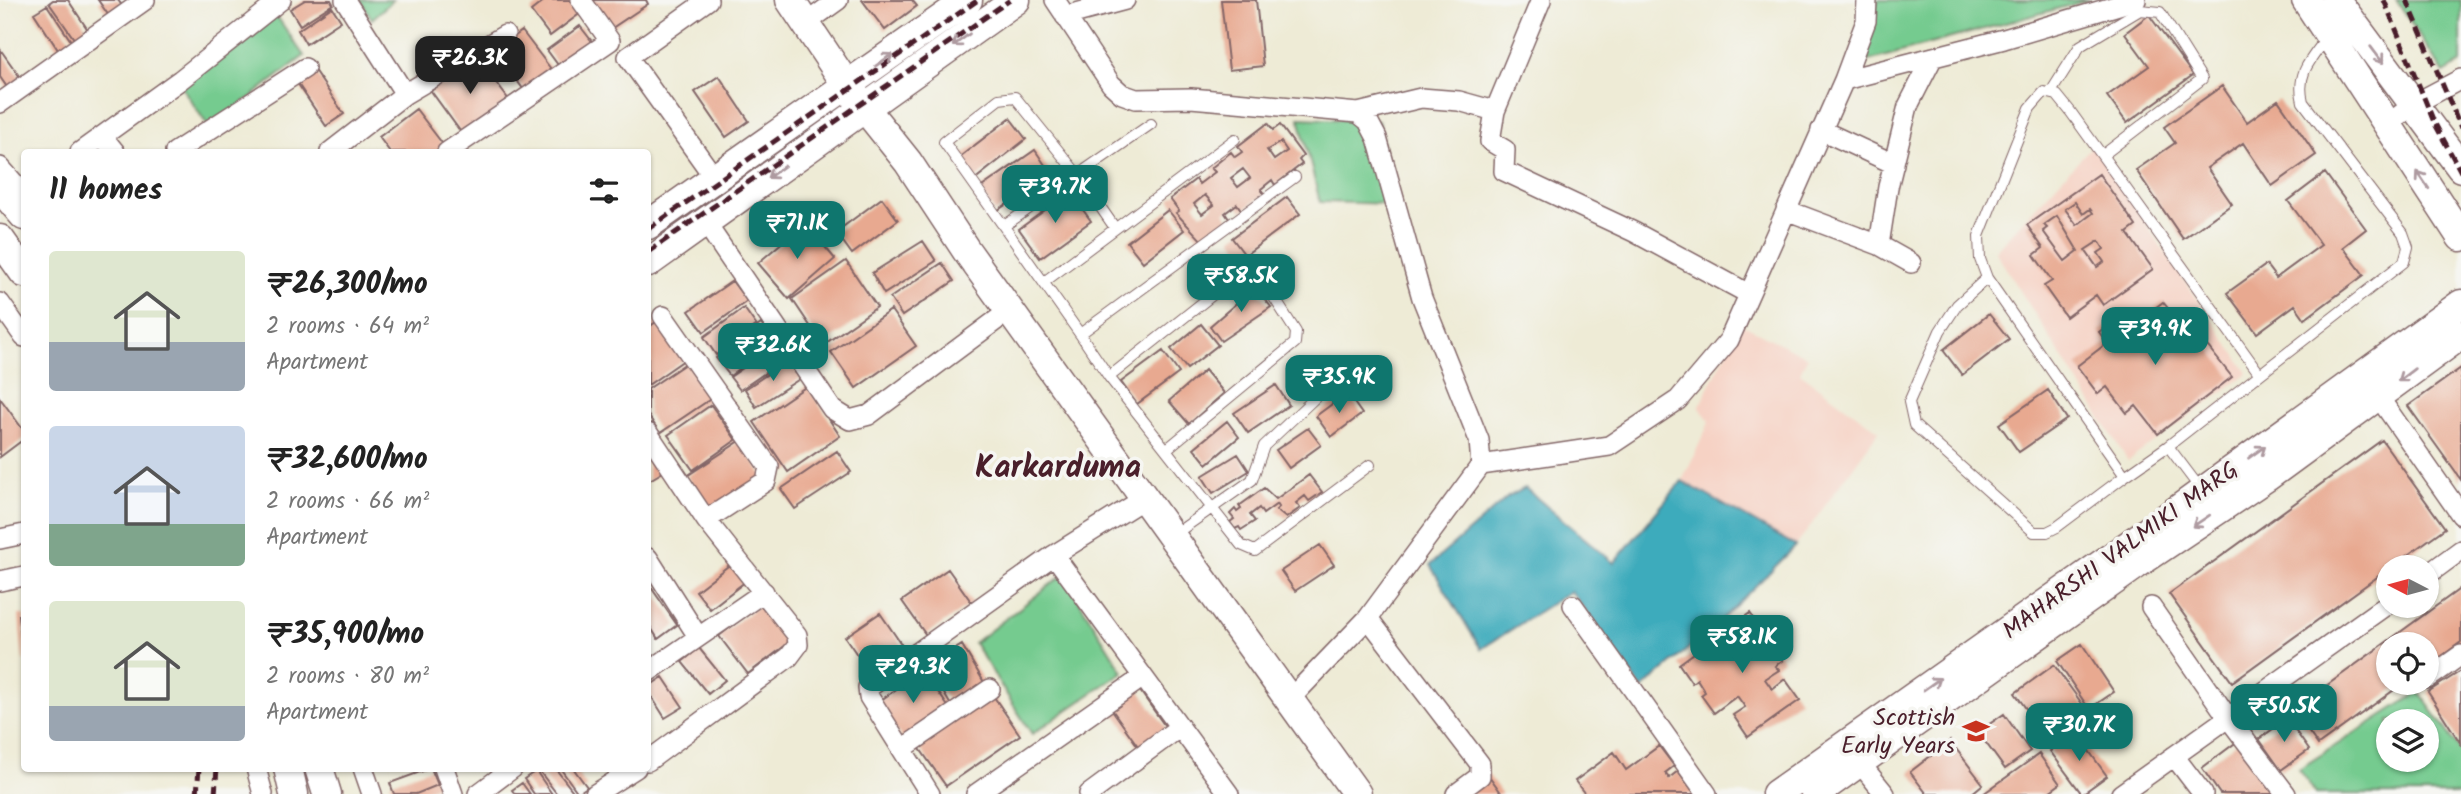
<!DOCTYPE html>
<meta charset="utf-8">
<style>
body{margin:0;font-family:Kalam,sans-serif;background:#f2f2f2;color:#222;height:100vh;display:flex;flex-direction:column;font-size:26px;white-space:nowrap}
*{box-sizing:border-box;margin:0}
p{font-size:23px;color:#767676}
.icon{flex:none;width:38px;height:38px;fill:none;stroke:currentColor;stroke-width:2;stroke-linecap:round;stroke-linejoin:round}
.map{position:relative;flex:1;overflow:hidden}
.drawer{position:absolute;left:21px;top:149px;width:630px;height:623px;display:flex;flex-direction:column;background:#fff;border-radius:7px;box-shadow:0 2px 5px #0004}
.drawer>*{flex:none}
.needle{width:46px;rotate:276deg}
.controls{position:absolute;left:2376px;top:555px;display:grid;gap:14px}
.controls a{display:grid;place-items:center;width:63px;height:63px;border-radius:50%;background:#fff;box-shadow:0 2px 5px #0004;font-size:35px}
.price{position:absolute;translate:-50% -60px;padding:0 16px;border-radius:14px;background:#0f766e;color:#fff;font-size:23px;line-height:46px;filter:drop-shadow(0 2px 4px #0008)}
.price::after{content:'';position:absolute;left:50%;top:42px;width:21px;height:16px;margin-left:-10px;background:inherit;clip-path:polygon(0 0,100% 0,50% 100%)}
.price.selected{background:#222;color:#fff}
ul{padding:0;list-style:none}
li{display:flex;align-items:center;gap:21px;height:175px;padding:0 28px}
li span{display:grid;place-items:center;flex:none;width:196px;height:140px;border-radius:7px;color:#555}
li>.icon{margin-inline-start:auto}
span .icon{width:84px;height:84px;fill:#fffc;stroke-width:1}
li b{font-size:30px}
h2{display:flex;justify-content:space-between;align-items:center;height:84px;padding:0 28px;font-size:30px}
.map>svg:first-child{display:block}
.built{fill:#f6d2c4}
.green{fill:#75cb8f;stroke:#60755d;stroke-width:2;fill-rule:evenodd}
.water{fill:#3dabbc;stroke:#446574;stroke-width:2}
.building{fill:#e8a990;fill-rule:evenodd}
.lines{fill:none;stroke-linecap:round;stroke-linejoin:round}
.lane-casing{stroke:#836667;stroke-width:12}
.street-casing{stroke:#836667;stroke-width:22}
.secondary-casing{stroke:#836667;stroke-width:31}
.lane{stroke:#fff;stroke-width:10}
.street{stroke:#fff;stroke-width:19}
.secondary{stroke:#fff;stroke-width:28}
.rail{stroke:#4a1f2b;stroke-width:5;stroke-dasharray:10 5;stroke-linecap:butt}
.oneway{stroke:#ae9aa0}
.labels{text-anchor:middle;stroke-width:7;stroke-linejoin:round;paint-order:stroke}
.street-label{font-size:24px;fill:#4a1f2b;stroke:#f6f6f2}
.poi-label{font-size:24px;fill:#4a1f2b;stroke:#f6f6f2;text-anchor:end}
.district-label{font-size:32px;font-weight:bold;fill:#4a1f2b;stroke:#f6f6f2}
</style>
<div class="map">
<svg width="2461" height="794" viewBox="0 0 2461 794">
<rect width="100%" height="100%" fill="#f6f6f2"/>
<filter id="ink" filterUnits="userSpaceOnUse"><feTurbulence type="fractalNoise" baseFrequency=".0143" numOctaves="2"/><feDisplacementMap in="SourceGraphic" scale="14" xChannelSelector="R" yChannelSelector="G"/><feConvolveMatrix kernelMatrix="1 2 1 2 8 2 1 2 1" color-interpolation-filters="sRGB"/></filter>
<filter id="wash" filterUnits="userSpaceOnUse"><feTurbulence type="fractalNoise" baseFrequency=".00686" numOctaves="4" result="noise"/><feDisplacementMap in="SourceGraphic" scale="28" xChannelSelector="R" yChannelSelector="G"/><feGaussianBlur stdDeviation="1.57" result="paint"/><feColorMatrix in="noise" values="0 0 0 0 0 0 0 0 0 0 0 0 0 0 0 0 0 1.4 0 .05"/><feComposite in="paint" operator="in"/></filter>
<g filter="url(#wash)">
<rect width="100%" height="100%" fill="#eeebd6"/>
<!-- built -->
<path class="built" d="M2092 146 2248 373 2128 461 1995 251Z
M1741 324 1807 357 1800 373 1879 431 1796 546 1682 481 1710 421 1699 407Z"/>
<!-- green -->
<path class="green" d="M360 0H393L372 19Z
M1878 0H2089L1857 64 1852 58Z
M2396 0H2461V63L2444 73Z
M274 12 304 56 210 129 177 80Z
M1299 118 1378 121 1394 204 1320 202Z
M1063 575 1123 672 1032 734 974 643Z
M2419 692 2461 751V794H2316L2299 769ZM2427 721V760H2389V721Z"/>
<!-- water -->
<path class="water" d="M1682 481 1796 546 1720 621 1642 689 1571 591 1481 649 1430 565 1508 497 1525 488 1614 563Z"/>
<g id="blocks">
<!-- building -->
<path class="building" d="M53 0H68L90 33 77 43 49 3Z
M98 0H118L125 10 111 19Z
M305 0H331L333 4 300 25 290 9Z
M545 0H574L582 12 550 36 531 11Z
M589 0H646L648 4 609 30Z
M862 0H912L917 6 885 30Z
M1221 0H1256L1263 66 1229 70Z
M47 5 75 47 62 56 34 13Z
M332 7 341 21 306 44 298 30Z
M2149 15 2193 75 2127 123 2107 96 2149 66 2125 33Z
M580 26 594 44 561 69 547 50Z
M522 31 551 69 524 90 495 51Z
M0 49 22 80 9 90 0 77Z
M476 56 509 100 463 135 431 91Z
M314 70 344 114 326 126 296 81Z
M719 76 749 121 726 137 695 92Z
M2222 86 2247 122 2278 100 2316 155 2272 186 2243 143 2207 168 2232 204 2183 239 2136 170 2175 143 2164 127Z
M416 109 445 147 438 152H390L379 137Z
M1010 118 1026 139 974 180 957 159Z
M1268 123 1273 130 1280 125 1303 156 1299 160 1302 164 1275 185 1272 180 1261 189 1264 194 1242 211 1237 204 1225 213 1229 219 1202 241 1176 213 1179 211 1170 199 1196 179 1199 184 1215 172 1211 168 1231 152 1235 157 1242 152 1238 146ZM1281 142 1287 151 1274 160 1267 150ZM1243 169 1250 178 1238 187 1231 178ZM1205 195 1214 205 1202 214 1194 204Z
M1035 150 1051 174 995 212 979 189Z
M2325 173 2366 229 2343 247 2364 275 2305 319 2295 305 2257 333 2227 293 2266 265 2276 278 2321 245 2288 201Z
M2099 174 2136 226 2127 233 2153 269 2103 305 2096 295 2066 317 2044 286 2052 281 2034 255 2043 248 2027 225ZM2075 202 2083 214 2090 209 2093 213 2077 225 2065 209ZM2057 216 2078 251 2065 261 2043 231 2047 228 2044 225ZM2099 241 2104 249 2098 253 2104 262 2097 267 2085 250Z
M1070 192 1091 221 1040 258 1019 229Z
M1287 197 1300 214 1245 255 1232 238Z
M882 198 898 220 852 254 836 232Z
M1168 210 1184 230 1143 262 1127 242Z
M805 223 835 259 789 299 758 263Z
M923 241 936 261 884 294 872 273Z
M846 261 877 307 823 345 792 299Z
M942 263 954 281 902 316 890 298Z
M732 281 747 301 704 332 689 311Z
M1255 287 1271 307 1221 341 1210 326Z
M2163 302 2183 327 2189 323 2232 377 2158 434 2136 406 2127 413 2107 387 2098 394 2077 366 2107 343 2099 332 2124 312 2134 324Z
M744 308 756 325 716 355 704 337Z
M891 310 916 346 856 388 831 352Z
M1989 314 2009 339 1962 375 1943 350Z
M657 321 684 360 648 385V328Z
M761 324 774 342 730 376 716 358Z
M1201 324 1218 345 1187 369 1171 349Z
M778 344 787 358 740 390 730 377Z
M1163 351 1179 373 1137 404 1121 382Z
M789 360 801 378 756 407 745 389Z
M688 362 712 398 660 433 648 415V389Z
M2461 368V480L2408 406Z
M1205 370 1224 393 1189 424 1169 401Z
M1276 385 1289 405 1248 433 1234 413Z
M807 386 840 436 788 472 754 422Z
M2048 390 2067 419 2019 452 1999 424Z
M1347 393 1362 414 1331 437 1316 416Z
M0 398 24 431V439L0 457Z
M711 405 736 440 693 470 668 435Z
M1227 421 1239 437 1207 464 1194 448Z
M1308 428 1321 445 1289 468 1276 450Z
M2382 440 2445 528 2232 682 2169 594Z
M740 441 764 477 711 512 687 476Z
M648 445 663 472 648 481Z
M837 451 851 472 795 509 781 489Z
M1238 454 1249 471 1213 493 1202 476Z
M1309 475 1322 492 1309 501 1305 496 1296 503 1300 508 1286 518 1276 510 1279 507 1277 504 1263 514 1259 508 1250 515 1255 521 1241 530 1239 527 1235 529 1230 522 1234 519 1230 514 1235 509 1237 512 1241 509 1239 506 1264 488 1276 499Z
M1320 545 1334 565 1295 591 1281 571Z
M732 563 746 581 710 609 696 591Z
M948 569 972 603 926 635 902 601Z
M648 583 677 625 658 639 648 623Z
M2461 588V642L2427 667V644H2389V682H2405L2318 745 2293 710Z
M766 600 795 638 748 674 719 636Z
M880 613 908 654 873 678 845 637Z
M1750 613 1783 660 1775 666 1779 670 1765 679 1772 689 1785 679 1800 700 1748 737 1733 715 1745 707 1737 696 1714 713 1701 695 1705 692 1697 679 1692 683 1679 664 1708 643 1714 652 1718 649 1712 641Z
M19 615H24V660H23Z
M2082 644 2114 692 2089 709 2057 661Z
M962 645 988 689 953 709 928 666Z
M699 648 725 680 708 694 682 662Z
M2054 665 2088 712 2049 741 2015 693Z
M923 670 949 708 903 740 877 703Z
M2461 671V744L2428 692Z
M663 677 683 707 665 718 648 691V687Z
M1135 684 1167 729 1140 749 1108 704Z
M992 694 1020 735 946 786 918 746Z
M2004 714 2030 751 2005 769 1978 732Z
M2287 719 2309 750 2281 770 2259 739Z
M2076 733 2107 776 2082 794 2050 751Z
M1950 741 1983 784 1971 794H1927L1910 772Z
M2238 741 2276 794H2220L2202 768Z
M1659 746 1674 766 1665 773 1669 778 1678 771 1695 794H1585L1575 781 1614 752 1626 770Z
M2039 754 2060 784 2046 794H1983Z
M431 768 438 785 416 794H394L390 783Z
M537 768H555L575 794H557Z
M560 768H573L587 787 578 793Z
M536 771 552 794H534L524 779Z
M1487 773 1502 794H1473L1468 786Z
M522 783 530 794H515L512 790Z"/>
</g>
</g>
<g filter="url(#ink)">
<use href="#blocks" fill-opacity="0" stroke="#836667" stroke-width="2"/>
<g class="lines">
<!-- lane casing -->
<g class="lane-casing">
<path id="lane" d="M2051 92 2080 46 2140 10 2160 12 2202 79 2103 155
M1004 226 1151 124
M1115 228 1078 175 1015 97 999 99 944 142 1080 334 1295 177
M1987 278 1957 305 1940 331 1909 402 1914 425 2034 532H2047L2057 527 2125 476
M1044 282 1235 139
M1080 334 1109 377 1241 545 1255 551 1370 465
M1109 377 1245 269 1257 271 1296 332 1295 343 1168 448
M2168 446 2125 476 1987 278 1980 259 1979 236 2030 108 2044 92 2057 95 2070 111 2259 373
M2202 491 2168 446 2404 262 2408 247 2403 233 2303 102C2296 74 2310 60 2326 39
M1175 534 1252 480 1264 446 1318 395"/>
</g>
<!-- street casing -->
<g class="street-casing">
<path id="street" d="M345 0 405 94
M708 0 628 57 716 180
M1055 0 1111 84 1122 94 1136 99 1191 98 1358 113 1368 121 1377 138 1422 298 1479 440 1481 465 1368 618 1289 700
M1541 0 1495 111 1490 141 1505 150 1504 171 1634 232 1749 294
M1065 16 1125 0
M806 23 838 0
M1844 80 2004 39 2136 0
M0 103 145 0
M1358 113 1421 98 1459 101 1495 111
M2387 125 2414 104 2461 79
M1821 130 1894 164
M102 136 115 152
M80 152 180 80 281 0
M175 152 305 68
M330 152 405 94 505 35
M447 152 610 41 581 0
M0 167 24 194
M1786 210 1879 245 1888 187 1908 106 1933 57
M705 222 832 409 850 420 869 415 1010 310
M1879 245 1911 263
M0 303 24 337
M663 316 769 467 766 481 706 520
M2378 396 2461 515
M648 433 706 520 797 635 798 645 789 657 648 761
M1481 465 1609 446 1678 400 1729 340 1844 80 1866 21 1867 0
M0 539 24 534
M1054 555 1229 794
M648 558 697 635
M2427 575 2461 550
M0 581 24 576
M1573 605 1707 794
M2151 607 2229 719 2286 794
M1368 618 1480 764V776L1456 794
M648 672 764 592
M2427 679 2461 655
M902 749 990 689
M2174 756 2203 794
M1859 762 1885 794
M256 768 263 794
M363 768 372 794
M444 768 453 794
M478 794 513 768
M595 794 636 768
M930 794 869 697 868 688 1054 555 1145 498
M976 794 1143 677
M1089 794 1180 727
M2121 794 2389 603"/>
</g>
<!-- secondary casing -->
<g class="secondary-casing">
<path id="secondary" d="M790 0 848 87 908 162 966 250 1357 794
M2306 0 2461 237
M2336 0 2461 168
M0 188 24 216
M648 225 968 0
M0 239 24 273
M648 263 1016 0
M288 768 294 794
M319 768 327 794
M1776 794 2133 542 2461 304
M1815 794 2136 565 2267 477 2461 335"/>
</g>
<!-- lane -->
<use href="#lane" class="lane"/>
<!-- street -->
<use href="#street" class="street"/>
<!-- secondary -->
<use href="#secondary" class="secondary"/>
<!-- rail -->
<path class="rail" d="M2384 0 2434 122 2461 172
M2407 0 2461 128
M648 229 978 0
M648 252 1010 0
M197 794 199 768
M215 794 217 768"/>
</g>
<!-- one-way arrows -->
<defs><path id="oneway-shaft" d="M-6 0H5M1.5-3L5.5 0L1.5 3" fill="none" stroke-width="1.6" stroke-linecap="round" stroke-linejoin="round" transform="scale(1.75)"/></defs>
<g class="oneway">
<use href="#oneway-shaft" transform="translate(961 40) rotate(144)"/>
<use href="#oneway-shaft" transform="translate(2377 55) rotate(53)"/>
<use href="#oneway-shaft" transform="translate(884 60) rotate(-36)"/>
<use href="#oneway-shaft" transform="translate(776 172) rotate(145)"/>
<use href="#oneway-shaft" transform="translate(2423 180) rotate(-124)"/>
<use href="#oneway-shaft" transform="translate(2406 375) rotate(143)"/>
<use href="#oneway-shaft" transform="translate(2257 452) rotate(-36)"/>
<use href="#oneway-shaft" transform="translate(2201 521) rotate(146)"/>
<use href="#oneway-shaft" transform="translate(1932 684) rotate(-35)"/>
</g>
</g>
<!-- icons -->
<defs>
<g id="school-bare" transform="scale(2.1)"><path d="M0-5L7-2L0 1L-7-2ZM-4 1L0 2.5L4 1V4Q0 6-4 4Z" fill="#c8321e" stroke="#f6f6f2" stroke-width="2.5" paint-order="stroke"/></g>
</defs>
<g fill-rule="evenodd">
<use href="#school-bare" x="1976" y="731"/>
</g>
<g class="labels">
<!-- street labels -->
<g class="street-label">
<text transform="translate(2120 550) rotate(-36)" y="8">MAHARSHI VALMIKI MARG</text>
</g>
<!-- poi labels -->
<g class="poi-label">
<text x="1955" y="725">Scottish<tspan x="1955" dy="28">Early Years</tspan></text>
</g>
<!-- district labels -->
<g class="district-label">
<text x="1058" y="477">Karkarduma</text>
</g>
</g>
</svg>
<div class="controls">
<a><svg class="needle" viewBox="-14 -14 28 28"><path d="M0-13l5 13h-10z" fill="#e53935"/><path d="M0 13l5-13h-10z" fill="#767676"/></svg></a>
<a><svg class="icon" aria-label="locate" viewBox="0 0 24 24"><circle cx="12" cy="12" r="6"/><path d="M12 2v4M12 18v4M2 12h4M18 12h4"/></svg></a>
<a><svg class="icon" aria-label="layers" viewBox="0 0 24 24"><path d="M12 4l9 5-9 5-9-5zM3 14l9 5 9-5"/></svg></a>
</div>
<b class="price selected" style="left:470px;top:96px">₹26.3K</b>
<b class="price" style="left:1055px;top:225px">₹39.7K</b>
<b class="price" style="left:797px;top:261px">₹71.1K</b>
<b class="price" style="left:1241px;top:314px">₹58.5K</b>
<b class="price" style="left:2155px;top:367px">₹39.9K</b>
<b class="price" style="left:773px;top:383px">₹32.6K</b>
<b class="price" style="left:1339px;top:415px">₹35.9K</b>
<b class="price" style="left:1742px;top:675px">₹58.1K</b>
<b class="price" style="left:913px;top:705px">₹29.3K</b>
<b class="price" style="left:2284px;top:744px">₹50.5K</b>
<b class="price" style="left:2079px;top:763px">₹30.7K</b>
<section class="drawer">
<h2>11 homes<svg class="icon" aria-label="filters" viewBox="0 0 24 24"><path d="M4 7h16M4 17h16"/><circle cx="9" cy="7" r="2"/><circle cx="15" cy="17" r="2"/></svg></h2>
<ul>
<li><span style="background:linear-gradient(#dfe7d0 65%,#9aa5b1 0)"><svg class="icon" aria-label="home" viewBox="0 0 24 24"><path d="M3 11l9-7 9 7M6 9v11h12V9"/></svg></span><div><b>₹26,300/mo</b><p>2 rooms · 64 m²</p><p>Apartment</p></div></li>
<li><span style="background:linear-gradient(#c9d6e8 70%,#7fa58c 0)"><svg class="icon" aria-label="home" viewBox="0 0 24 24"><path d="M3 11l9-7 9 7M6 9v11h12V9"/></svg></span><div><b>₹32,600/mo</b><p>2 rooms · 66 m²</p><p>Apartment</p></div></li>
<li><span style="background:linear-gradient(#dfe7d0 75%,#9aa5b1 0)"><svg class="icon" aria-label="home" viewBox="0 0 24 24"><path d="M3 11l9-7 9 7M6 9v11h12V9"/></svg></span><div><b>₹35,900/mo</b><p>2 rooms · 80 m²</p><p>Apartment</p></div></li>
</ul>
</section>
</div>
